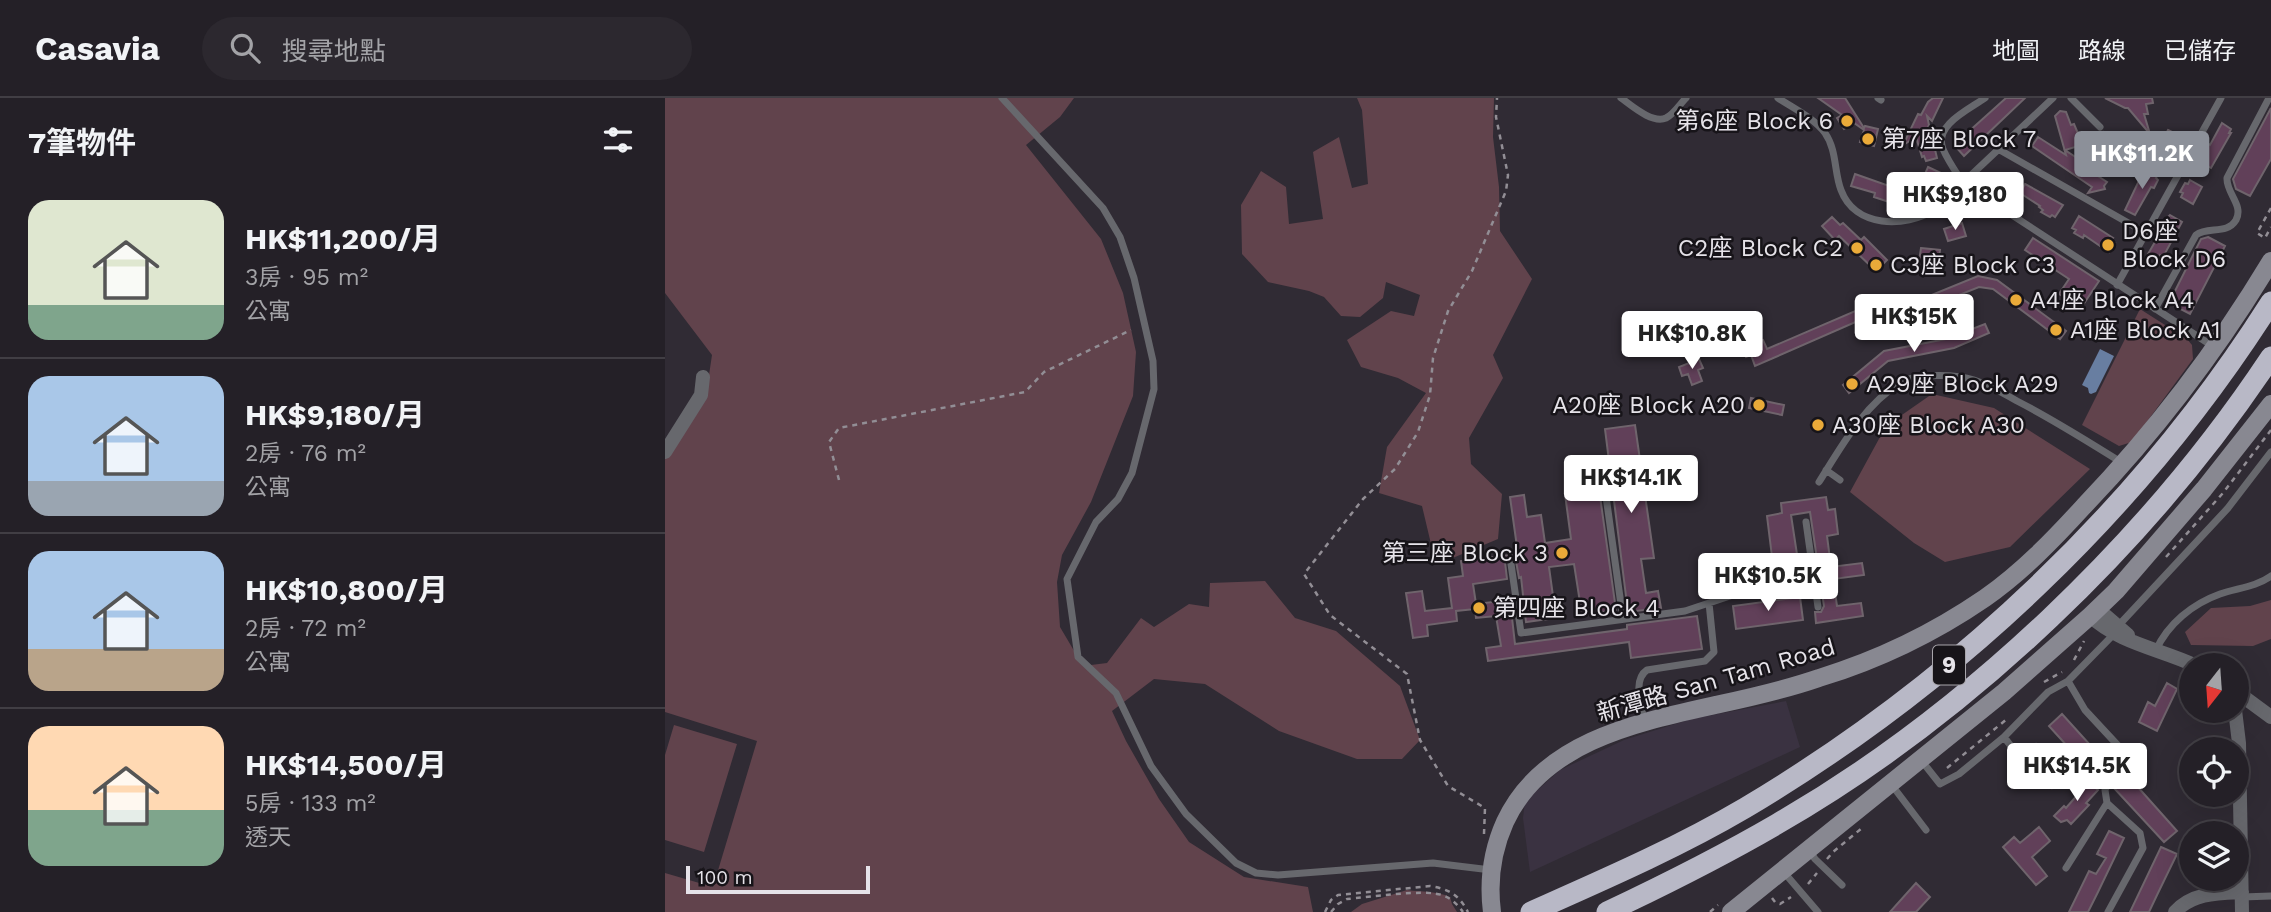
<!DOCTYPE html>
<html lang="zh-TW">
<meta charset="utf-8">
<style>
body{margin:0;font-family:"Work Sans","Noto Sans TC",sans-serif;background:#2c282f;color:#f1f3f6;height:100vh;display:flex;flex-direction:column;font-size:26px;white-space:nowrap}
*{box-sizing:border-box;margin:0}
p{font-size:23px;color:#a3a3a7}
.icon{flex:none;width:38px;height:38px;fill:none;stroke:currentColor;stroke-width:2;stroke-linecap:round;stroke-linejoin:round}
.map{position:relative;flex:1;overflow:hidden}
.details{display:flex;flex-direction:column;background:#242027;width:665px}
.details>*{flex:none}
.needle{width:46px;rotate:197deg}
.tools{position:absolute;left:1514px;top:555px;display:grid;gap:14px}
.tools a{display:grid;place-items:center;width:70px;height:70px;border-radius:50%;background:#242027;box-shadow:0 7px 28px #0002,0 0 0 2px #413e44;font-size:35px}
.scale{position:absolute;left:21px;bottom:18px;width:184px;box-sizing:border-box;padding-left:7px;border:4px solid #e6e3e9;border-top:0;font-size:19px;line-height:24px;white-space:nowrap;color:#e6e3e9;-webkit-text-stroke:5px #171419;paint-order:stroke}
.price{position:absolute;translate:-50% -60px;padding:0 16px;border-radius:7px;background:#fff;color:#222;font-size:23px;line-height:46px;filter:drop-shadow(0 2px 4px #0008)}
.price::after{content:'';position:absolute;left:50%;top:42px;width:21px;height:16px;margin-left:-10px;background:inherit;clip-path:polygon(0 0,100% 0,50% 100%)}
.price.current{background:#8c9099;color:#fff}
ul{padding:0;list-style:none}
li{display:flex;align-items:center;gap:21px;height:175px;padding:0 28px}
li+li{border-top:2px solid #413e44}
li span{display:grid;place-items:center;flex:none;width:196px;height:140px;border-radius:21px;color:#555}
li>.icon{margin-inline-start:auto}
span .icon{width:84px;height:84px;fill:#fffc;stroke-width:1}
li b{font-size:30px}
h2{display:flex;justify-content:space-between;align-items:center;height:84px;padding:0 28px;font-size:30px}
header{display:flex;align-items:center;gap:42px;box-sizing:border-box;height:98px;padding:0 35px;background:#242027;border-bottom:2px solid #413e44}
header strong{font-size:33px}
nav{display:flex;gap:38px;margin-inline-start:auto;font-size:24px}
.search{width:490px;height:63px;background:#2c282f;display:flex;align-items:center;gap:18px;box-sizing:border-box;padding:0 24px;border-radius:38px;color:#a3a3a7;font-size:26px}
main{display:flex;flex:1;min-height:0}
.map>svg:first-child{display:block}
.built{fill:#3a3241}
.green{fill:#61434c}
.water{fill:#687ea1}
.building{fill:#614059;stroke:#6f646c;stroke-width:2}
.lines{fill:none;stroke-linecap:round;stroke-linejoin:round}
.path{stroke:#928e95;stroke-width:2.5;stroke-dasharray:5 5;stroke-linecap:butt}
.lane{stroke:#67686d;stroke-width:7}
.street{stroke:#67686d;stroke-width:14}
.secondary{stroke:#888891;stroke-width:18}
.highway{stroke:#b8b8c6;stroke-width:21}
.poi-dot{fill:#eaaa39;stroke:#171419;stroke-width:2.5}
.labels{text-anchor:middle;stroke-width:5;stroke-linejoin:round;paint-order:stroke}
.shield{fill:#171419;stroke:#a8a5ab;stroke-width:2}
.shield-label{font-size:23px;font-weight:bold;fill:#e6e3e9}
.poi-label{font-size:24px;fill:#e6e3e9;stroke:#171419;text-anchor:start}
.street-label{font-size:24px;fill:#e6e3e9;stroke:#171419}
</style>
<header>
<strong>Casavia</strong>
<div class="search"><svg class="icon" aria-label="search" viewBox="0 0 24 24"><circle cx="10" cy="10" r="6"/><path d="M15 15l6 6"/></svg>搜尋地點</div>
<nav><a>地圖</a><a>路線</a><a>已儲存</a></nav>
</header>
<main>
<section class="details">
<h2>7筆物件<svg class="icon" aria-label="filters" viewBox="0 0 24 24"><path d="M4 7h16M4 17h16"/><circle cx="9" cy="7" r="2"/><circle cx="15" cy="17" r="2"/></svg></h2>
<ul>
<li><span style="background:linear-gradient(#dfe7d0 75%,#7fa58c 0)"><svg class="icon" aria-label="home" viewBox="0 0 24 24"><path d="M3 11l9-7 9 7M6 9v11h12V9"/></svg></span><div><b>HK$11,200/月</b><p>3房 · 95 m²</p><p>公寓</p></div></li>
<li><span style="background:linear-gradient(#a9c7e8 75%,#9aa5b1 0)"><svg class="icon" aria-label="home" viewBox="0 0 24 24"><path d="M3 11l9-7 9 7M6 9v11h12V9"/></svg></span><div><b>HK$9,180/月</b><p>2房 · 76 m²</p><p>公寓</p></div></li>
<li><span style="background:linear-gradient(#a9c7e8 70%,#b9a48a 0)"><svg class="icon" aria-label="home" viewBox="0 0 24 24"><path d="M3 11l9-7 9 7M6 9v11h12V9"/></svg></span><div><b>HK$10,800/月</b><p>2房 · 72 m²</p><p>公寓</p></div></li>
<li><span style="background:linear-gradient(#ffd9b3 60%,#7fa58c 0)"><svg class="icon" aria-label="home" viewBox="0 0 24 24"><path d="M3 11l9-7 9 7M6 9v11h12V9"/></svg></span><div><b>HK$14,500/月</b><p>5房 · 133 m²</p><p>透天</p></div></li>
</ul>
</section>
<div class="map">
<svg width="1606" height="814" viewBox="0 0 1606 814">
<rect width="100%" height="100%" fill="#302b34"/>
<!-- built -->
<path class="built" d="M1121 603 1135 649 865 774 858 720 860 703 895 672 959 642 1026 621Z"/>
<!-- green -->
<path class="green" d="M0 0H409L395 19 361 47 436 141 458 195 471 254 468 298 426 404 397 457 392 484 395 529 418 568 442 565 476 520 489 529 524 506 544 509 545 485 600 483 630 520 671 533 735 588 755 642 737 661H692L614 633 540 586 489 581 447 613 461 643 494 701 524 744 579 779 643 789 648 814H0V775L48 789 92 643 0 614V359L41 297 47 257 0 195Z
M692 0H829L828 39 834 89 835 133 867 181 828 257 838 280 804 340 806 366 837 396 833 441 771 467 757 408 714 395 722 349 761 295 733 280 696 269 682 242 726 213 749 218 755 197 721 184 718 200 695 219 676 218 659 199 644 193 603 184 577 156 576 107 596 73 621 89 624 126 658 121 648 54 674 39 687 90 703 86 697 12Z
M1475 211 1522 241 1527 247 1528 261 1467 344 1454 348 1417 327Z
M1267 296 1329 310 1425 371 1345 449 1280 464 1249 445 1185 394 1221 328Z
M1606 502V541L1588 548 1526 547 1520 534 1546 510 1585 508Z
M9 627 72 646 39 754 0 742V657Z
M742 792C757 794 772 793 785 799L787 806 792 814H686L697 806Z"/>
<!-- water -->
<path class="water" d="M1435 251 1449 258 1431 294 1426 296 1424 295 1423 290 1417 287Z"/>
<!-- building -->
<path class="building" d="M1153 0H1180L1199 30 1200 28 1213 31 1209 48 1195 44 1199 32 1189 25 1179 31 1172 20 1177 17Z
M1268 0H1278L1267 23 1262 18 1264 27 1255 47 1268 43 1272 60 1261 63 1259 58 1257 59 1251 39 1238 47 1253 16 1256 17 1263 4Z
M1341 0H1360L1299 58 1291 49 1294 46 1292 44Z
M1440 0H1487L1488 5 1481 6 1483 16H1479L1485 36 1463 10H1460Z
M1606 10V61L1585 98 1571 91 1568 81Z
M1395 13 1401 14 1406 27 1409 26 1414 38 1438 34 1440 40 1400 52 1424 68 1419 69 1442 84 1439 88 1440 91 1423 95 1427 89 1367 48 1373 39 1401 57 1390 18Z
M1557 25 1566 31 1564 35H1566L1546 70 1534 63 1536 59 1534 58 1538 49 1541 50 1543 46 1545 47Z
M1503 32 1515 38 1513 42 1516 44 1511 52 1508 51 1506 55 1494 49Z
M1462 43 1467 50 1466 56 1445 61 1442 49Z
M1263 69 1276 75 1270 91 1256 85Z
M1480 70 1493 76 1491 80 1493 82 1489 90 1486 89 1470 117 1460 112Z
M1190 76 1241 94 1239 87 1251 85 1255 98 1227 105 1209 99 1210 95 1186 88Z
M1525 82 1537 89 1528 106 1516 99 1518 95 1515 94 1520 85 1523 86Z
M1360 86 1398 107 1390 119 1387 117 1385 119 1376 114 1378 112 1374 109 1375 108 1355 95Z
M1505 117 1517 124 1498 159 1495 157 1493 161 1483 156 1498 130 1495 129 1498 124Z
M1414 118 1448 140 1446 142 1450 145 1444 154 1419 137 1418 140 1409 135 1411 132 1407 130Z
M1167 119 1175 127 1178 125 1196 142 1199 139 1222 162 1211 173 1174 138 1170 142 1157 128Z
M1297 125 1301 138 1283 143 1279 131Z
M1543 139 1560 148 1525 216 1504 205 1536 141Z
M1368 140 1434 183 1416 210 1394 196 1404 181 1360 152Z
M1256 150 1275 152 1273 166 1254 163Z
M1313 178 1332 182 1401 233 1395 241 1328 191 1314 189 1259 211 1211 215 1090 268 1086 257 1081 259 1077 250 1098 242 1102 251 1209 205 1257 201Z
M1053 222 1056 231 1051 233 1056 244 1046 248 1041 237 1036 240 1032 231Z
M1320 226 1324 235 1289 250 1223 263 1184 295 1178 287 1219 253 1281 241Z
M1034 261 1038 270 1033 272 1037 283 1027 287 1023 276 1017 278 1014 269Z
M1086 300 1119 307 1117 317 1084 310Z
M970 327 989 460 976 461 981 495 993 493 996 510 963 514 940 331Z
M934 391 951 512 917 517 909 466 884 469 891 520 861 524 856 479 854 480 851 463 846 460 840 464 842 481 808 486 811 506 845 502 850 546 962 531V527L1032 518 1037 551 966 560 964 544 823 563 821 550 836 548 831 518 811 520 810 511 791 513 792 523 762 527 763 538 748 540 741 495 757 493 760 513 787 510 783 480 798 478 796 463 853 456 845 399 859 397 862 419 876 417 880 445 906 441 900 396Z
M1161 399 1163 412 1170 411 1173 436 1162 438 1166 469 1197 465 1199 477 1168 481 1172 508 1196 505 1198 518 1151 525 1150 514H1156L1159 508 1145 414 1126 417 1133 463 1122 465 1124 480 1091 484 1088 469 1108 467 1102 418 1117 415 1116 405Z
M1135 499 1138 522 1071 531 1068 508Z
M1502 585 1512 591 1492 633 1474 624 1483 604 1490 608Z
M1397 616 1426 648 1413 660 1384 628Z
M1371 646 1400 678 1387 690 1358 657Z
M1463 678 1512 733 1499 744 1449 690Z
M1420 680 1433 692 1421 705 1424 707 1406 726 1402 722 1396 724 1389 718 1399 708 1401 710 1415 694 1411 689Z
M1374 729 1385 743 1367 759 1382 778 1371 787 1338 749 1349 739 1355 745Z
M1444 733 1459 740 1433 794 1423 814H1404L1424 773 1431 776 1441 760 1432 756Z
M1496 749 1512 756 1493 795 1484 814H1465Z
M1251 785 1265 799 1251 814H1225Z"/>
<g class="lines">
<!-- path -->
<path class="path" d="M1606 110 1592 135 1600 140 1606 129
M174 382 164 344 174 330 360 294 379 274 466 232
M1501 459 1558 395 1606 332
M1409 562 1419 543
M1379 584 1397 574
M1282 670 1342 621
M819 736 820 710 783 688 755 642 742 576 665 517 639 476 698 401 730 371 753 334 765 297 768 260 783 213 807 173 841 93 843 77 831 19 832 0
M1162 761 1168 754 1197 730 1196 728
M1143 786 1152 775
M1107 800 1110 804 1115 806 1126 799
M660 814 666 802 673 797 765 788C784 791 794 797 803 814
M666 814 673 806 682 801C704 799 759 791 777 797 786 800 792 806 798 814
M1045 814 1053 807"/>
<!-- lane -->
<path class="lane" d="M337 0 438 110 455 139 469 180 488 263 489 291 467 375 453 401 431 424 402 481 413 559 451 595 486 668 521 716 571 765 591 775 613 777 768 765 826 772
M956 0C966 7 987 26 1001 20 1009 16 1015 6 1021 0
M1113 0C1128 10 1149 20 1160 35 1172 52 1169 74 1176 92 1190 130 1240 130 1269 112L1388 0
M1213 0 1216 2
M1320 0C1305 11 1268 27 1278 51 1283 63 1291 74 1298 85L1549 249
M1406 0 1435 29
M1333 51 1481 135
M1452 187 1556 0
M1490 211 1531 137C1543 128 1562 137 1571 122 1579 107 1561 95 1562 80L1604 0
M936 362 958 521
M1161 372 1175 382
M1154 384C1176 349 1199 307 1235 285 1251 275 1291 276 1309 282 1324 287 1338 295 1352 303 1389 322 1424 344 1459 366
M1141 424 1153 509
M846 466 856 535 1020 513 1071 496 1149 485
M1491 552C1503 526 1527 506 1555 496 1572 490 1591 489 1606 478
M1403 583 1420 612 1459 654 1440 692 1442 705 1475 735 1478 750 1443 814
M979 624C977 608 967 582 982 572L1040 563 1049 554 1044 505
M1339 639 1352 656
M1256 662 1275 686 1294 676 1339 639 1383 594 1403 583 1449 536 1453 528 1563 410 1606 354
M1226 686 1261 732
M1144 752 1150 761 1177 787
M1401 770 1442 705
M1117 772 1153 814
M1577 799 1606 798"/>
<!-- street -->
<path class="street" d="M0 354 36 297 38 279
M1433 511 1463 537
M1425 518C1454 545 1494 551 1529 567
M1572 594 1606 619
M1570 612 1574 645 1577 814
M1510 814C1527 795 1552 795 1577 794"/>
<!-- secondary -->
<path class="secondary" d="M827 814C823 783 827 753 840 724 878 642 975 624 1055 606 1088 599 1122 591 1154 580 1213 562 1269 535 1320 500 1357 474 1388 442 1419 408 1490 334 1553 251 1606 163
M1066 814 1339 594 1425 518 1451 493 1539 391 1606 306"/>
<!-- highway -->
<path class="highway" d="M866 814C938 782 1012 750 1080 710 1290 585 1475 411 1606 204
M942 814C999 787 1057 758 1112 726 1303 616 1484 443 1606 259"/>
</g>
<!-- markers -->
<g class="poi-dot">
<circle cx="1182" cy="23" r="7"/>
<circle cx="1203" cy="41" r="7"/>
<circle cx="1443" cy="147" r="7"/>
<circle cx="1192" cy="150" r="7"/>
<circle cx="1211" cy="167" r="7"/>
<circle cx="1351" cy="202" r="7"/>
<circle cx="1391" cy="232" r="7"/>
<circle cx="1187" cy="286" r="7"/>
<circle cx="1094" cy="307" r="7"/>
<circle cx="1153" cy="327" r="7"/>
<circle cx="897" cy="455" r="7"/>
<circle cx="814" cy="510" r="7"/>
</g>
<g class="labels">
<!-- shield labels -->
<rect class="shield" x="1268" y="547.5" width="32" height="39" rx="5"/>
<g class="shield-label">
<text x="1284" y="575">9</text>
</g>
<!-- poi labels -->
<g class="poi-label">
<text x="1168" y="31" text-anchor="end">第6座 Block 6</text>
<text x="1217" y="49">第7座 Block 7</text>
<text x="1457" y="141">D6座<tspan x="1457" dy="28">Block D6</tspan></text>
<text x="1178" y="158" text-anchor="end">C2座 Block C2</text>
<text x="1225" y="175">C3座 Block C3</text>
<text x="1365" y="210">A4座 Block A4</text>
<text x="1405" y="240">A1座 Block A1</text>
<text x="1201" y="294">A29座 Block A29</text>
<text x="1080" y="315" text-anchor="end">A20座 Block A20</text>
<text x="1167" y="335">A30座 Block A30</text>
<text x="883" y="463" text-anchor="end">第三座 Block 3</text>
<text x="828" y="518">第四座 Block 4</text>
</g>
<!-- street labels -->
<g class="street-label">
<text transform="translate(1051 582) rotate(-16)" y="8">新潭路 San Tam Road</text>
</g>
</g>
</svg>
<div class="tools">
<a><svg class="needle" viewBox="-14 -14 28 28"><path d="M0-13l5 13h-10z" fill="#e53935"/><path d="M0 13l5-13h-10z" fill="#a3a3a7"/></svg></a>
<a><svg class="icon" aria-label="locate" viewBox="0 0 24 24"><circle cx="12" cy="12" r="6"/><path d="M12 2v4M12 18v4M2 12h4M18 12h4"/></svg></a>
<a><svg class="icon" aria-label="layers" viewBox="0 0 24 24"><path d="M12 4l9 5-9 5-9-5zM3 14l9 5 9-5"/></svg></a>
</div>
<div class="scale">100 m</div>
<b class="price current" style="left:1477px;top:93px">HK$11.2K</b>
<b class="price" style="left:1290px;top:134px">HK$9,180</b>
<b class="price" style="left:1249px;top:256px">HK$15K</b>
<b class="price" style="left:1027px;top:273px">HK$10.8K</b>
<b class="price" style="left:966px;top:417px">HK$14.1K</b>
<b class="price" style="left:1103px;top:515px">HK$10.5K</b>
<b class="price" style="left:1412px;top:705px">HK$14.5K</b>
</div>
</main>
